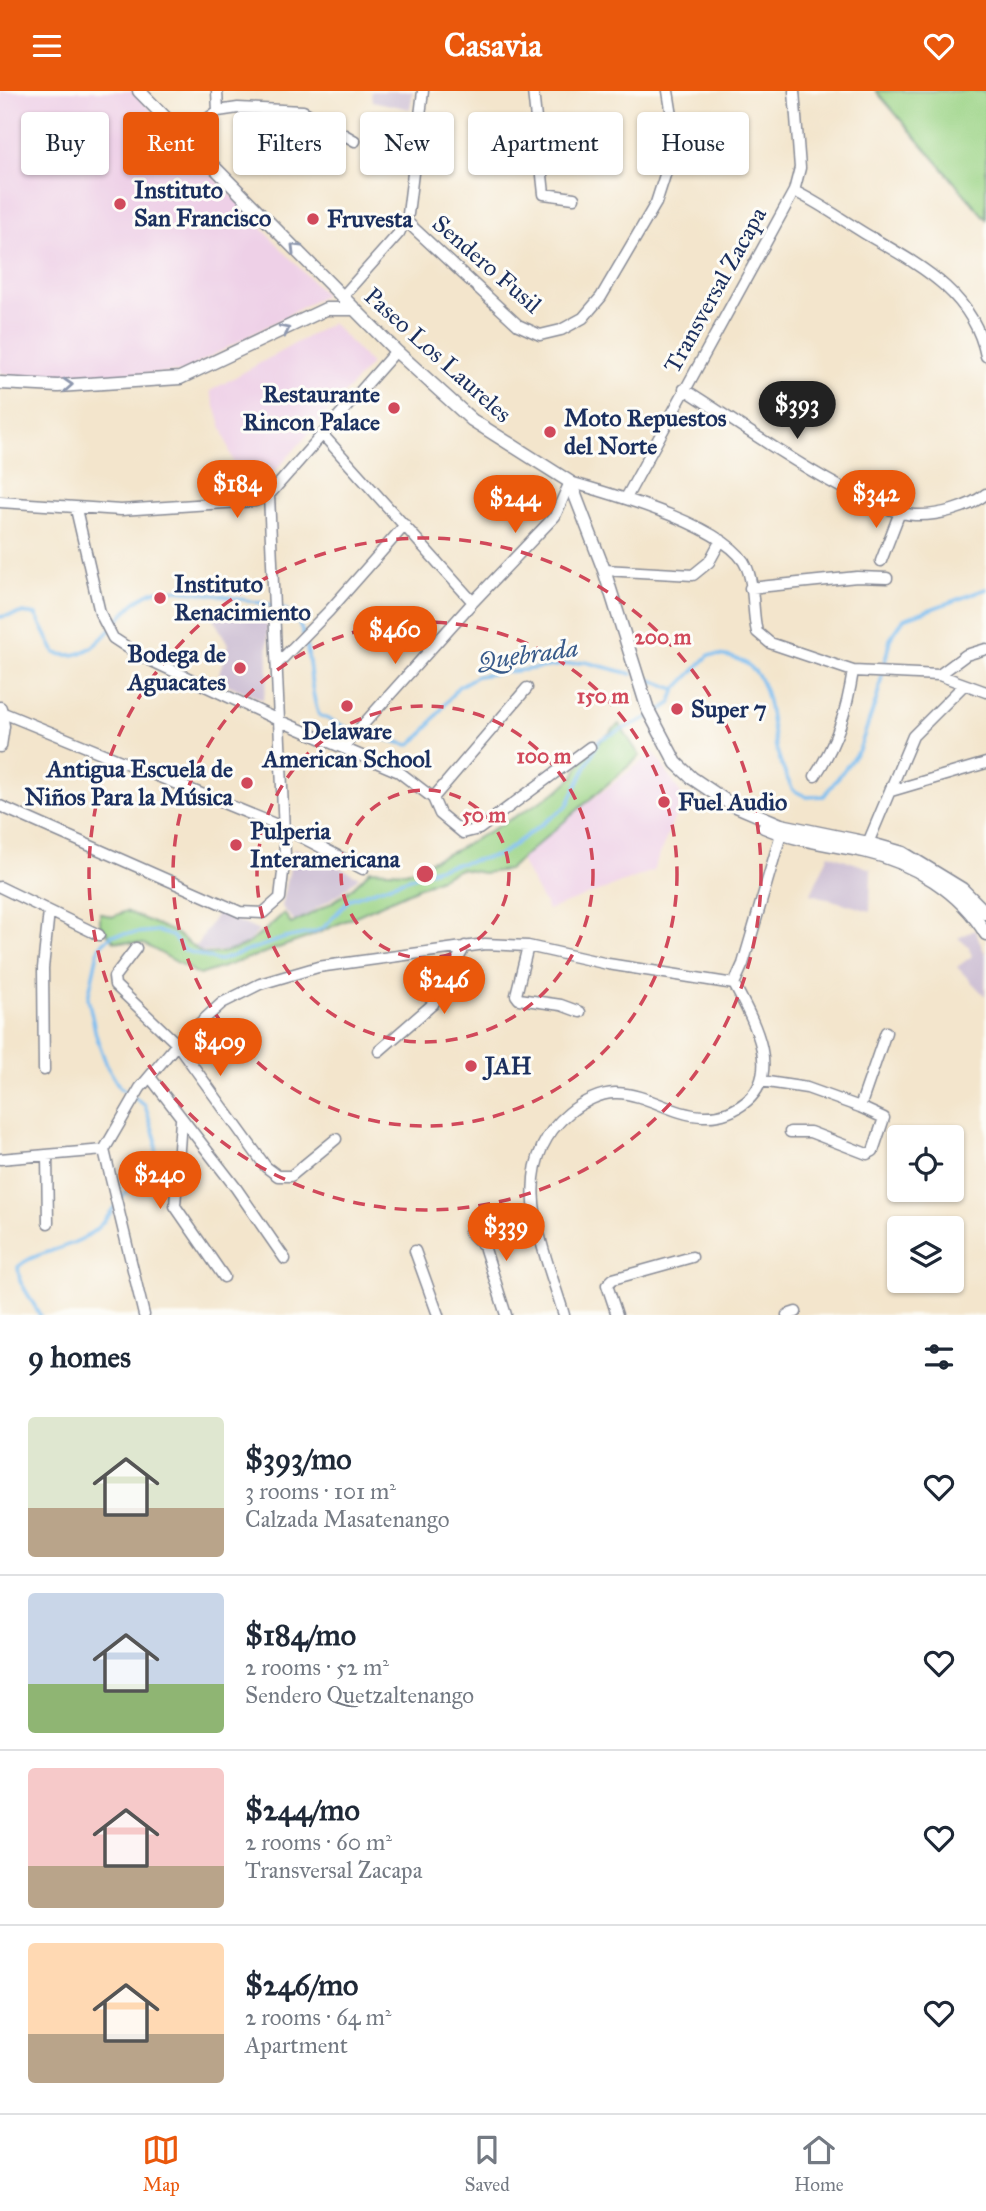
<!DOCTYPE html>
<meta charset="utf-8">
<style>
body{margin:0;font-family:"IM FELL Great Primer",serif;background:#f6f6f7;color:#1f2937;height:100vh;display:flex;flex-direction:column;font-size:26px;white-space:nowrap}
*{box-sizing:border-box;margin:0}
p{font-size:23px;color:#747a83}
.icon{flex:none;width:38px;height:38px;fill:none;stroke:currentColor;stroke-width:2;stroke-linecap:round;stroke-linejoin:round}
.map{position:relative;height:1224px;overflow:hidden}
.panel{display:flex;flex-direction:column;background:#fff;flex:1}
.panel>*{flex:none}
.hud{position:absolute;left:21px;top:21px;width:945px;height:63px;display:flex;gap:14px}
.tools{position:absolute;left:887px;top:1034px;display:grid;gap:14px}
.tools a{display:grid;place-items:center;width:77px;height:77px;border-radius:7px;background:#fff;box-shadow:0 2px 5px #0004;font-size:35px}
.price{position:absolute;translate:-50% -60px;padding:0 16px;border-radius:24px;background:#ea580c;color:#fff;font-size:23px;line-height:46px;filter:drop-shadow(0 2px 4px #0008)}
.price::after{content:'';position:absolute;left:50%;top:42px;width:21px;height:16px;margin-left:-10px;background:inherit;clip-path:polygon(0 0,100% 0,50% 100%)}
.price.active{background:#222;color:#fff}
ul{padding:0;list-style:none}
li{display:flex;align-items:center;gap:21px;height:175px;padding:0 28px}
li+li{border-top:2px solid #e0e1e3}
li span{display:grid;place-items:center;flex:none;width:196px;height:140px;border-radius:7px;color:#555}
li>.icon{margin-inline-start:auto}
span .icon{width:84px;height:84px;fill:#fffc;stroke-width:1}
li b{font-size:30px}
h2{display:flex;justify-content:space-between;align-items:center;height:84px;padding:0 28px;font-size:30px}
.chip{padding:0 24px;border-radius:7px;background:#fff;box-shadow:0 2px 5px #0004;font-size:24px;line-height:63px}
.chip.active{background:#ea580c;color:#fff}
header{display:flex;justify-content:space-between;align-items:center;height:91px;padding:0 28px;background:#ea580c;color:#fff;font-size:32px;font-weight:700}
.dock{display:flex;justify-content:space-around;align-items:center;height:98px;border-top:2px solid #e0e1e3;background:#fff;font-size:19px;color:#747a83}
.dock a{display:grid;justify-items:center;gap:4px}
.dock .active{color:#ea580c}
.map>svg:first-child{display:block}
.built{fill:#eed0e7}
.industrial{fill:#ccbed3}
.green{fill:#9cd487;stroke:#5c8272;stroke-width:2}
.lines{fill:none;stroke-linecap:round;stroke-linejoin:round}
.stream{stroke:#7bbdf0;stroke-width:3.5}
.minor-casing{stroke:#878a95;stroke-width:13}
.tertiary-casing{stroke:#878a95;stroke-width:15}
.minor{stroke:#fff;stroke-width:10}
.tertiary{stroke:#fff;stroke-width:12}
.oneway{stroke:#8d97ae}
.ring{fill:none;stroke:#d1495b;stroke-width:3.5;stroke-dasharray:12 9}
.poi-dot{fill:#d1495b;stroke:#fdfcf7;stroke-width:2.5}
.labels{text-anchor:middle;stroke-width:6;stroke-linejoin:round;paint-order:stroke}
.poi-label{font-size:24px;font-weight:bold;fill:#1b2f5e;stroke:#fdfcf7;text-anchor:start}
.street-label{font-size:24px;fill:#1b2f5e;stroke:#fdfcf7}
.water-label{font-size:26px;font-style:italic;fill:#385a8a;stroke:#fdfcf7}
.centre{fill:#d1495b;stroke:#fdfcf7;stroke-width:3.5}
.ring-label{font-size:21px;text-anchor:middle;font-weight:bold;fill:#d1495b;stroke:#fdfcf7;stroke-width:6;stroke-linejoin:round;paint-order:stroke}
</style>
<header><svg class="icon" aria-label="menu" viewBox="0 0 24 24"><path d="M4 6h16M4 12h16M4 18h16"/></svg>Casavia<svg class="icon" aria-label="heart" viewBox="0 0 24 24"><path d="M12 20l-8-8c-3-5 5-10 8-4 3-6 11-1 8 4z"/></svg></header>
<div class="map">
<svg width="986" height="1224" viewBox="0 0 986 1224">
<rect width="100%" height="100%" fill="#fdfcf7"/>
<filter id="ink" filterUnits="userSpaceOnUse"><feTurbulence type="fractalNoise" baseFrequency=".0143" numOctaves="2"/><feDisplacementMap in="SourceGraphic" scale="14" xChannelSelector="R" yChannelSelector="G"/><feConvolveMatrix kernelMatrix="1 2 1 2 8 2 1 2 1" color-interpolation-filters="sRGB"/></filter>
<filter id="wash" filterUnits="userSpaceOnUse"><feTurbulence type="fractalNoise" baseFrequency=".00686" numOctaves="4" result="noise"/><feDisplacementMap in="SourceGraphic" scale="28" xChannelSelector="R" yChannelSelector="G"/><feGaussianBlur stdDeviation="1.57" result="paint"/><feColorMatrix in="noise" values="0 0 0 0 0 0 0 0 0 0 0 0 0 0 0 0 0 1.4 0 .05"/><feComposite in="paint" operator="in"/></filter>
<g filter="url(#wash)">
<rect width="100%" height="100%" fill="#f3e5cc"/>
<!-- built -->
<path class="built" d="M0 0H133L325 204 182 281 40 287 0 282Z
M332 232 371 273 262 395 243 401 210 300Z
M654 661 683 706 653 780 548 819 518 765Z"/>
<!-- industrial -->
<path class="industrial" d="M371 0H413L410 18 372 10Z
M267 521 268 587 263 609 217 589 228 553 210 522Z
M294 757 321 767 359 786 339 803 295 831 282 816Z
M829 763 871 778 870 820 811 803Z
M218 821 259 840 240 859 202 861 195 857Z
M975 839 986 865 985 905 957 876 972 865 968 855 958 847Z"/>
<!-- green -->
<path class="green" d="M876 0H986V128Z
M619 633 640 665 508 779 483 782 460 778 307 847 200 884 144 853 114 850 100 834V822L112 826 126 820 174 841 203 863C243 863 256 848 284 822L291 833C321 818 349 805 370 779L406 781 456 759 523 721 559 699 574 685 582 668Z"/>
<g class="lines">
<!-- stream -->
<path class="stream" d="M0 526 22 522 36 524 55 562C104 577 116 508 159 499 173 496 265 511 281 517 287 519 293 524 297 530 313 554 307 595 319 624L357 641 409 654 421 645 458 596 477 585 585 571 632 583
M640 585 675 598
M120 1109 156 1062V1049L145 1014 120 997 107 975 96 944 88 907 99 856 112 844 157 840 172 845 184 859 218 870 285 847 315 841 324 836 350 808 438 777 500 764 567 715 599 649 656 623 670 613 676 598 709 564C766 563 767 602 774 647 777 664 785 684 793 699L807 706 824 705 859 659 877 607 890 548 904 528 986 498
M40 1224 20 1190 18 1176C26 1168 37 1165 48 1161 80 1151 97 1144 115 1115"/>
</g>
</g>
<g filter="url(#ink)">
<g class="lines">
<!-- minor casing -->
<g class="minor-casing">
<path id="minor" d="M533 0 544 103 574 107
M218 20 238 17 303 20 355 50
M184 45 218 20 217 0
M794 100C819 112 841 128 864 142 917 173 973 200 986 265
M405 129 518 234 540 244 561 239 583 227 601 206 656 112 676 50 668 0
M343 205 399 142 408 123 423 0
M684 298C735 329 860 421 915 424 938 425 968 417 986 403
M323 344 473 511
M626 407 794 100 800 77 794 0
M0 411 121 419 255 410 269 404 396 260
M76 418 100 522 113 547 139 564 278 629 399 681 433 707 440 723 463 742 479 738 590 656
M881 470 900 421
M604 479 693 484 709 471 721 449
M750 497 857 486 887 487
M278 572 329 520 405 434
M939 584 966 564 986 558
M1 621 282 736 363 778
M343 656 473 511 555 425 570 391C612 403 731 436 747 477 755 496 752 521 757 541L770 552 853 580 939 584 986 601
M815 685C837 652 847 619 853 580
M891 700 986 672
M433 707 527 597
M0 715 240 821 263 822 280 807 285 764 269 404
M868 752 913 645 963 595
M0 796 99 844
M528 855 516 904 519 908 561 914 580 921
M136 857 114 886 115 894 177 953 266 1076 278 1085H291L336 1048
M379 960 433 913 465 855
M44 979 43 877 49 820
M150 986 236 1097 285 1168
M761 990 807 997 860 1016
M181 1029 175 1115 224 1186
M790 1041H810L867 1063 873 1060 884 1027 860 1016 886 941
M47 1065 48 1132
M0 1068 104 1059
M470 1141 484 1155 506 1224
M415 1160 438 1224
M144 1224 104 1059 140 997 177 953 222 912 260 893 318 876 485 853 528 855 608 873 734 893
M564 1224C544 1157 504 1075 569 1022 581 1012 601 1001 617 1002 648 1003 672 1024 703 1025 720 1026 734 1021 747 1010 783 979 751 926 734 893L743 873 781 743
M617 1224 607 1194 613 1188 692 1166
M787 1224 796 1221"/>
</g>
<!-- tertiary casing -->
<g class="tertiary-casing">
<path id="tertiary" d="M139 0 396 260 472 329 570 391 604 479 648 619 676 672 692 687 729 712 781 734 868 752 903 762 962 798 986 822
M0 292 58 295 180 287 326 218H355
M0 617 3 635 0 655
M764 736C796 750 830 753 864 760 913 771 960 800 986 843"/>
</g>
<!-- minor -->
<use href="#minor" class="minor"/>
<!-- tertiary -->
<use href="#tertiary" class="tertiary"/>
</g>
<!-- one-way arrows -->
<defs><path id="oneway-chevron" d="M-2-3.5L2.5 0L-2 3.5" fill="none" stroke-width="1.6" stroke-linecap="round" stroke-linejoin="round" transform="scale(1.75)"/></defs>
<g class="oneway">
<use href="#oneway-chevron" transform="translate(295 157) rotate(-135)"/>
<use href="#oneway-chevron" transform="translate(285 239) rotate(-26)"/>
<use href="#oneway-chevron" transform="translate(68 294) rotate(-3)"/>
</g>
</g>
<!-- distance rings -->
<g class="ring">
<circle cx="425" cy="783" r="84"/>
<circle cx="425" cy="783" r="168"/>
<circle cx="425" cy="783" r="252"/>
<circle cx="425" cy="783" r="336"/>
</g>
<!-- markers -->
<g class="poi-dot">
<circle cx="120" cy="113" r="7"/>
<circle cx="313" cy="128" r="7"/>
<circle cx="394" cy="317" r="7"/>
<circle cx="550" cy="341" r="7"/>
<circle cx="160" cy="507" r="7"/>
<circle cx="240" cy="577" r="7"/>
<circle cx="347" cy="615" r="7"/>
<circle cx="677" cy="618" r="7"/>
<circle cx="247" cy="692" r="7"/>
<circle cx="664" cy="711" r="7"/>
<circle cx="236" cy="754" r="7"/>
<circle cx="471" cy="975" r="7"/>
</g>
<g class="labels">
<!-- poi labels -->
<g class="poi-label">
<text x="134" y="107">Instituto<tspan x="134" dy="28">San Francisco</tspan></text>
<text x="327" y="136">Fruvesta</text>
<text x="380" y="311" text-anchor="end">Restaurante<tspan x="380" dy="28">Rincon Palace</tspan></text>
<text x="564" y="335">Moto Repuestos<tspan x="564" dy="28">del Norte</tspan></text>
<text x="174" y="501">Instituto<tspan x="174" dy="28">Renacimiento</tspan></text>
<text x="226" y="571" text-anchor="end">Bodega de<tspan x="226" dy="28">Aguacates</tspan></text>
<text x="691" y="626">Super 7</text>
<text x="347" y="648" text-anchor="middle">Delaware<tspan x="347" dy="28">American School</tspan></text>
<text x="233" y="686" text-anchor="end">Antigua Escuela de<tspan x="233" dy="28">Niños Para la Música</tspan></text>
<text x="678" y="719">Fuel Audio</text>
<text x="250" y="748">Pulperia<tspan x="250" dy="28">Interamericana</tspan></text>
<text x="485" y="983">JAH</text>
</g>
<!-- street labels -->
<g class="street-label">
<text transform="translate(487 173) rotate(41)" y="8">Sendero Fusil</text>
<text transform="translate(715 199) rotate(-61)" y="8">Transversal Zacapa</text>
<text transform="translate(438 264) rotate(42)" y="8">Paseo Los Laureles</text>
</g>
<!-- water labels -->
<g class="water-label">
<text transform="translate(528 563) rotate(-8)" y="9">Quebrada</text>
</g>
</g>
<circle cx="425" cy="783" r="10" class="centre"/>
<g class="ring-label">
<text x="663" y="553">200 m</text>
<text x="603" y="612">150 m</text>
<text x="544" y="672">100 m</text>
<text x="484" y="731">50 m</text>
</g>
</svg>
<div class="tools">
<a><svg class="icon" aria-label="locate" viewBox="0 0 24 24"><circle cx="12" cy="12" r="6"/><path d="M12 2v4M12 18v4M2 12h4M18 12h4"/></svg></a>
<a><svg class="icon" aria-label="layers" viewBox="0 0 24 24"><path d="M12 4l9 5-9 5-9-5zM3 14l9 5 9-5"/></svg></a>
</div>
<b class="price active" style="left:797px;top:350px">$393</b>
<b class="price" style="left:237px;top:429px">$184</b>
<b class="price" style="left:876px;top:439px">$342</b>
<b class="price" style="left:515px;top:444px">$244</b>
<b class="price" style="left:395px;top:575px">$460</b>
<b class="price" style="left:444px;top:925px">$246</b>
<b class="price" style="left:220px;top:987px">$409</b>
<b class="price" style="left:160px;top:1120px">$240</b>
<b class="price" style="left:506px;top:1172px">$339</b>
<div class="hud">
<a class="chip">Buy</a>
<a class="chip active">Rent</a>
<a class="chip">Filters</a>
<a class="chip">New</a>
<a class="chip">Apartment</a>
<a class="chip">House</a>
</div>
</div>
<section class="panel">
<h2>9 homes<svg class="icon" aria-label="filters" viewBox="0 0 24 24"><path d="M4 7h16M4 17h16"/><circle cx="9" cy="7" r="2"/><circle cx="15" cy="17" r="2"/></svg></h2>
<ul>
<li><span style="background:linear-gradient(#dfe7d0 65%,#b9a48a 0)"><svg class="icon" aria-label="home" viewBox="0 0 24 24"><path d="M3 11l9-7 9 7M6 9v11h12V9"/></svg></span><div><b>$393/mo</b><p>3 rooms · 101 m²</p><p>Calzada Masatenango</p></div><svg class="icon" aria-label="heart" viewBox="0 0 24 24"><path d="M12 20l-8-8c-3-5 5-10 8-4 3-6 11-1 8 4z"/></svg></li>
<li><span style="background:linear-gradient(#c9d6e8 65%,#8fb573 0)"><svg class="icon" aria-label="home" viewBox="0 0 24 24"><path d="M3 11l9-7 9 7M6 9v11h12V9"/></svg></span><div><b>$184/mo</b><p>2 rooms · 52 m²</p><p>Sendero Quetzaltenango</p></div><svg class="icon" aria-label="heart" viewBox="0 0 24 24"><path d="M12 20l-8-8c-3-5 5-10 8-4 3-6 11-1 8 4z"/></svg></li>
<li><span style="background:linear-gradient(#f6c9c9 70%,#b9a48a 0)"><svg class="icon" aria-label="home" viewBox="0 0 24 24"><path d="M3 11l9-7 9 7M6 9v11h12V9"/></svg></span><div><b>$244/mo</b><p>2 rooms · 60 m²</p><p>Transversal Zacapa</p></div><svg class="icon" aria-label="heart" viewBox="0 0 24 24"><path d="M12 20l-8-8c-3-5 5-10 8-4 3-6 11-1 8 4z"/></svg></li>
<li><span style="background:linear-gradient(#ffd9b3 65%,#b9a48a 0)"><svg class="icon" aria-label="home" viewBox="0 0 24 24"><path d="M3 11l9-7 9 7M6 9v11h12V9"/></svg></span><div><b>$246/mo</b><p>2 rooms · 64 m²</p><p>Apartment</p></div><svg class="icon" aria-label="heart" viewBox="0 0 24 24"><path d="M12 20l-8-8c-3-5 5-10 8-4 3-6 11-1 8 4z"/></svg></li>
</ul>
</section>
<nav class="dock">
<a class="active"><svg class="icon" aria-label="map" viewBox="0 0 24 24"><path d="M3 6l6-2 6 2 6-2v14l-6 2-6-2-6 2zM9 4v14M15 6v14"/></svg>Map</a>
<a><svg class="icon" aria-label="saved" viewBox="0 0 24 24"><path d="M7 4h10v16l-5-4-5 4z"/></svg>Saved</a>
<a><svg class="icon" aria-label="home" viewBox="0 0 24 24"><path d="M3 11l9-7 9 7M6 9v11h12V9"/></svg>Home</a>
</nav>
